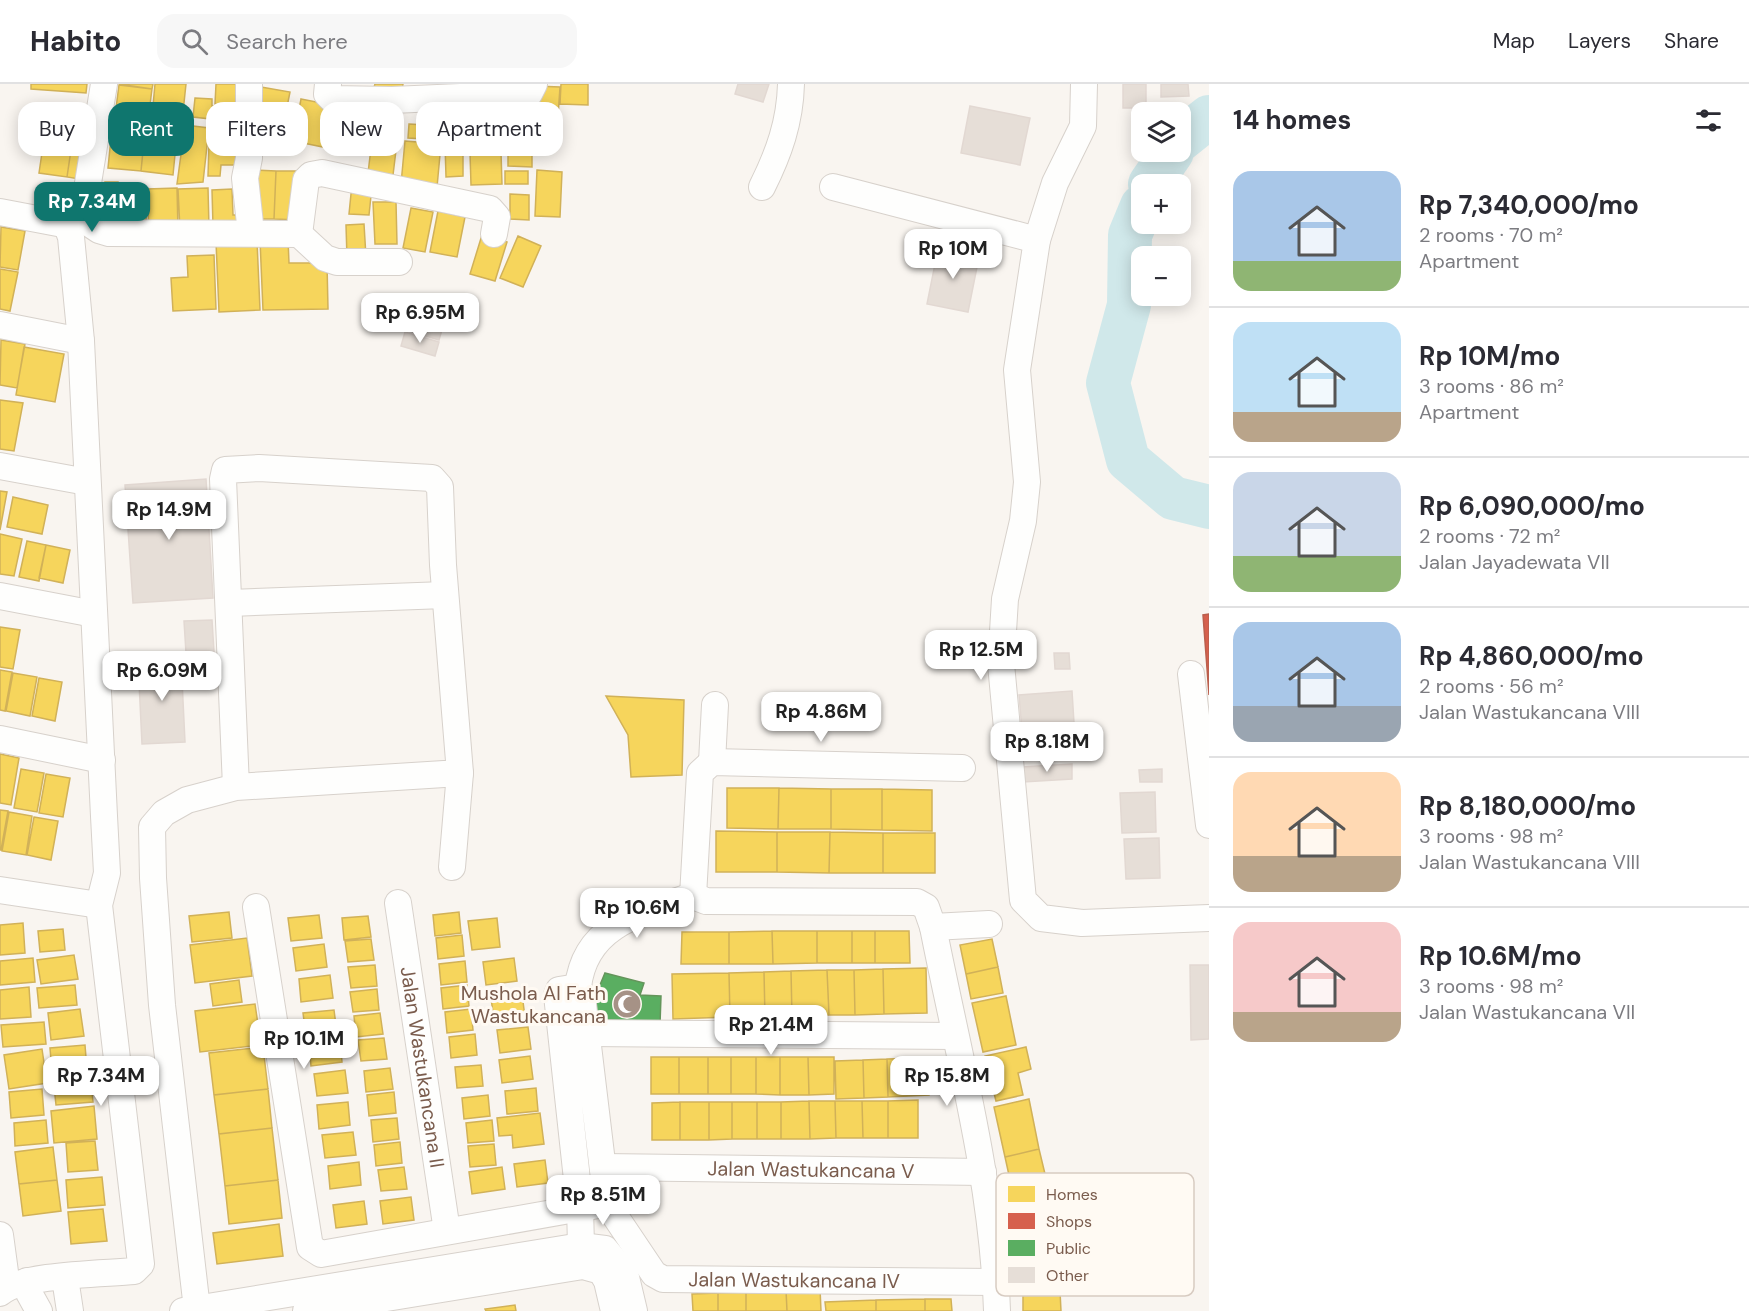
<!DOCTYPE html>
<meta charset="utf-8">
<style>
body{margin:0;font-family:"DM Sans",sans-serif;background:#f7f7f7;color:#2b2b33;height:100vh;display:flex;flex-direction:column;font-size:22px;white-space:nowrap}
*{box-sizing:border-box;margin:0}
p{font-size:20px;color:#7c7c81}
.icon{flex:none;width:33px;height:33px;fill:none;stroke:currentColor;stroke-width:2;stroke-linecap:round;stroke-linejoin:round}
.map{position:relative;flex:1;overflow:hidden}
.drawer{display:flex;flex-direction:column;background:#fff;width:540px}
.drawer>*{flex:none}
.hud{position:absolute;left:18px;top:18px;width:570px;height:54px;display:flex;gap:12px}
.controls{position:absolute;left:1131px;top:18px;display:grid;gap:12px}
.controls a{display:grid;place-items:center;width:60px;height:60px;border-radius:12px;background:#fff;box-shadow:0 3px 15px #0003;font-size:30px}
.price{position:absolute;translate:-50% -51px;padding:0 14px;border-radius:12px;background:#fff;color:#222;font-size:20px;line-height:39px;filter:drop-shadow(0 2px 3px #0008)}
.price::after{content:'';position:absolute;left:50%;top:36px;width:18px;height:14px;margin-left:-9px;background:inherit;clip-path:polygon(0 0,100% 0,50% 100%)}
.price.active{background:#0f766e;color:#fff}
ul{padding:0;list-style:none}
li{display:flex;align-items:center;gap:18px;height:150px;padding:0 24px}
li+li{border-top:2px solid #e1e1e2}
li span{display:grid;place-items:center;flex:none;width:168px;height:120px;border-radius:18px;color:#555}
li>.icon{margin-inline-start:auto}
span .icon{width:72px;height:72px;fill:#fffc;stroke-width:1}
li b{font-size:26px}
h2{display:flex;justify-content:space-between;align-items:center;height:72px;padding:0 24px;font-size:26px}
.chip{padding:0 21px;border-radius:18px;background:#fff;box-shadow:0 3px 15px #0003;font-size:21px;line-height:54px}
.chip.active{background:#0f766e;color:#fff}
header{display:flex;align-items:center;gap:36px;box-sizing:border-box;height:84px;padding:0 30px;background:#fff;border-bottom:2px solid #e1e1e2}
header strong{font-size:28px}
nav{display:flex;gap:33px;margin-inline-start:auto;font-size:21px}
.search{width:420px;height:54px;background:#f7f7f7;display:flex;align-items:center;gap:15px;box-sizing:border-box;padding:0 21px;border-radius:18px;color:#7c7c81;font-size:22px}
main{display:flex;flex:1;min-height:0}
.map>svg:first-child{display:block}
.homes{fill:#f6d55c;stroke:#d1b158;stroke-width:1.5}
.shops{fill:#d6604d;stroke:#ba5f4d;stroke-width:1.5}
.public{fill:#5aae61;stroke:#64955b;stroke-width:1.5}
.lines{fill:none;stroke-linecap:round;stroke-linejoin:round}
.river{stroke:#d0e8ea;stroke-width:44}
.building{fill:#e6ded7;stroke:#e2d8d2;stroke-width:1.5}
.minor-casing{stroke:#d7d1cb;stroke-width:28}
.minor{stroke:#fefefd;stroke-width:26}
.labels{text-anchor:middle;stroke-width:6;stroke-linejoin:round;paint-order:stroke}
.poi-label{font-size:20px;fill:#7a5c4d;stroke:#fffaf3;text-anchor:end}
.street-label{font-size:20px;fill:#7a5c4d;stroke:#fffaf3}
.key{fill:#fffaf3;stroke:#d7cbc1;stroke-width:1.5}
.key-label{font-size:16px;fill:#7a5c4d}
</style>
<header>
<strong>Habito</strong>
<div class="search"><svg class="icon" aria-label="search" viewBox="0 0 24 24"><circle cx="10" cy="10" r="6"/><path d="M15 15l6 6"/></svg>Search here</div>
<nav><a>Map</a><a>Layers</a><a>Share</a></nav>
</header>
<main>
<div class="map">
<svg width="1209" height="1227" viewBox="0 0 1209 1227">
<rect width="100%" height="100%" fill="#f9f5f0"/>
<!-- homes -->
<path class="homes" d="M31 0H87L86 9 31 5Z
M119 0H153L152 5Z
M155 0H186L181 47 151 44Z
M216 0H247L246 22 215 20Z
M375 0H403L402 6 374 3Z
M561 0H588V21L560 20Z
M119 1 152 5 147 44 114 40Z
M534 2 560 3 558 33 532 32Z
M261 3 290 8 281 53 253 48Z
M195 14 212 15V22H224V57H210V35L193 33Z
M301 15 332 21 323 63 293 57Z
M227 25 247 26 246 57 226 56Z
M468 30 498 32V65H467Z
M541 34 542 62H525V35Z
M47 35 75 39 67 93 39 89Z
M441 35 442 55H431L430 36Z
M521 35V64L506 65 505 36Z
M75 39 93 42 85 96 67 93Z
M409 40 425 41 424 55 408 54Z
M185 41 209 44 203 98 177 100Z
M112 44 145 47 141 87 108 84Z
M145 47 177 50 173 91 141 87Z
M373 48 398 50 393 91 368 89Z
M405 57 441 60 437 103 401 100Z
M209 59H241V81H221L220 92H208Z
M445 60H463V92L446 93Z
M501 68 502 100 471 101 470 69Z
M508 69H532V83L508 82Z
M252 86 276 87 274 135H251Z
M537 86 562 88 560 133 535 132Z
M276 87H300L299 136 274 135Z
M505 87H528V100H505Z
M105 98H118L119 146H106Z
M352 100 372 102 369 131 349 130Z
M121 101H144L147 147 123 148Z
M177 104 178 147 149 149 147 105Z
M208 104 209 144 180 146 178 105Z
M232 105 233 131H237L238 148 213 142 212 106Z
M510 110 529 111V136L510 135Z
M373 118H396L397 160H375Z
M411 124 433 128 425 168 403 164Z
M438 127 465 133 457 173 430 168Z
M364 140 366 173 347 174 346 141Z
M1 143 25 147 18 186 0 183Z
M482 151 507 158 495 197 470 190Z
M518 152 541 162 523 203 500 194Z
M288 155 289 179H327L328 225 263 226 260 156Z
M257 157 260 226 219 228 216 158Z
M214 171 216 225 173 227 171 194 188 193 187 172Z
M0 185 18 188 10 227 0 225Z
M1 256 25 260 17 304 0 301Z
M24 263 64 270 55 318 16 311Z
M0 316 23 319 14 367 0 365Z
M0 407 7 408 0 446Z
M13 413 48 421 42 450 7 443Z
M0 450 22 455 14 492 0 490Z
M27 457 46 461 39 497 19 493Z
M46 461 70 466 63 499 39 494Z
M0 543 20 546 13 585 0 583Z
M0 586 12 588 5 627 0 626Z
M13 589 37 593 30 632 6 627Z
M39 594 62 598 55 637 32 632Z
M606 612 684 616 682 691 631 693 628 651Z
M0 670 19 674 11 721 0 719Z
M21 685 44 689 37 728 14 724Z
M46 690 70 694 63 733 39 729Z
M727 704H779L778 745 727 744Z
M779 704 831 705V745H778Z
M831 705H882V746L831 745Z
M882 705 932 706V747L882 746Z
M0 726 8 727 1 766H0Z
M9 728 32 732 26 771 2 767Z
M34 733 58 737 51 776 27 771Z
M716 747 777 748V788H716Z
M777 748H830L829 789 777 788Z
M830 748 883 749V789H829Z
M883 749H935V789H883Z
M229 828 232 854 192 858 189 832Z
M459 828 461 849 435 852 433 831Z
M319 831 322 854 291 857 288 834Z
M368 832 371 853 344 856 342 834Z
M497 834 500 863 472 866 468 837Z
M23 839 25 869 0 871V841Z
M63 845 65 866 40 868 38 847Z
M772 847 773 880H729V848Z
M772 847H817V879L773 880Z
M817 847H852V879H817Z
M852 847H875V879H852Z
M875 847H909L910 879H875Z
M682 848H729V880H681Z
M462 851 464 872 438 875 436 854Z
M247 854 252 892 195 899 190 861Z
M371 855 374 876 348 878 345 857Z
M992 855 998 883 966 890 960 861Z
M324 860 327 883 296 887 293 864Z
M74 871 78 895 41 900 37 876Z
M33 874 35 898 0 901V877Z
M514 874 517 897 486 901 483 878Z
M465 877 467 898 441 901 439 880Z
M375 881 377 902 351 904 348 883Z
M998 883 1003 909 971 915 966 890Z
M926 884 927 929 884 930 883 885Z
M883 885 884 930 855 931 854 886Z
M827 886 829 931 792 932 791 887Z
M827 886H854L855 931H829Z
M791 887 792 932 765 933 764 888Z
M764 888 765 933H730L729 889Z
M729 889 730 933 673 935 672 890Z
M330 891 333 914 301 918 299 895Z
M239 896 242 918 213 922 210 900Z
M75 901 77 921 39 924 37 904Z
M467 901 469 922 443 925 441 904Z
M29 903 31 933 0 935V906Z
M377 905 379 926 353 928 350 908Z
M522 910 525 933 494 936 491 914Z
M1006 912 1016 961 983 968 972 919Z
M255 920 261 961 200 968 195 927Z
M80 925 84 952 51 956 48 929Z
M471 925 473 946 447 949 445 928Z
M334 926 337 949 306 952 303 929Z
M380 929 383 950 356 953 354 932Z
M44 938 46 960 3 963 1 941Z
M528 943 531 965 500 969 497 946Z
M475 950 477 971 451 974 449 953Z
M384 954 387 975 361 977 358 956Z
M340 955 342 978 311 982 309 959Z
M85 961 87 986 52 988 50 964Z
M263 963 268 1005 214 1011 209 969Z
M1026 963 1031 985 1018 989 1023 1011 996 1017 991 997 977 1000 975 989 988 987 985 972Z
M42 965 47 999 9 1005 4 971Z
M530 972 533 995 502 999 499 976Z
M651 973H679V1010H651Z
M679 973H708V1010H679Z
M708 973H731V1010H708Z
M731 973H756V1010H731Z
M756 973H780V1011L756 1010Z
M780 973H808L809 1011H780Z
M808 973H834V1010L809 1011Z
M928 974 929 1011 888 1013 887 975Z
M887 975 888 1013 864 1014 863 976Z
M863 976 864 1014 836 1015 835 977Z
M481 981 483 1002 457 1004 455 983Z
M390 984 393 1005 366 1008 364 987Z
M345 986 348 1009 317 1012 314 990Z
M90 989 93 1018 56 1021 53 993Z
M536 1004 538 1027 507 1030 505 1007Z
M42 1005 44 1031 11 1034 9 1008Z
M268 1005 272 1044 219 1050 214 1011Z
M394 1008 396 1029 369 1032 367 1011Z
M488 1011 490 1032 464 1035 462 1014Z
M1029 1015 1039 1065 1005 1073 994 1023Z
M918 1016V1054H888V1017Z
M809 1017 810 1055H781V1018Z
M809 1017H835L836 1054 810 1055Z
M835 1017H862L863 1054H836Z
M862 1017H888V1054H863Z
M348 1018 350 1041 319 1045 317 1021Z
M680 1018V1056H652V1019Z
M680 1018H709V1056H680Z
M709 1018H732V1055L709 1056Z
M732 1018H757V1055H732Z
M757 1018H781V1055H757Z
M94 1022 97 1055 54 1059 51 1027Z
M540 1029 544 1060 513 1064 512 1051 499 1052 497 1034Z
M397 1034 399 1055 373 1058 371 1036Z
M46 1036 48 1059 15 1062 14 1039Z
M492 1036 494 1057 468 1059 466 1039Z
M272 1044 278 1096 225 1102 219 1050Z
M353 1048 356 1071 325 1074 322 1051Z
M95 1057 98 1086 68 1088 66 1059Z
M400 1058 402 1079 376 1082 374 1061Z
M494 1060 496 1081 470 1083 468 1062Z
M53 1063 57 1096 19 1100 15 1068Z
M1039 1065 1051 1115 1016 1123 1005 1073Z
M545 1076 548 1099 517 1103 514 1080Z
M359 1078 361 1101 330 1105 328 1082Z
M404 1083 407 1105 381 1107 378 1086Z
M502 1083 505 1105 472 1110 469 1088Z
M102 1093 105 1121 68 1124 66 1096Z
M57 1096 61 1127 23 1132 19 1100Z
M278 1096 282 1134 229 1140 225 1102Z
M411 1113 414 1136 383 1140 380 1117Z
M364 1117 367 1140 336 1144 333 1121Z
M103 1125 107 1157 71 1160 68 1128Z
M279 1140 283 1172 217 1180 213 1149Z
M820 1204 821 1227H787L786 1206Z
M786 1206 787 1227H746V1208Z
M1060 1207 1061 1227H1023V1208Z
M746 1208V1227H718V1209Z
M718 1209V1227H693L692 1210Z
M925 1215V1227H876V1216Z
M925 1215H951L952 1227H925Z
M876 1216V1227H826L825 1218Z
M515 1221 516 1227H486L485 1225Z"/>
<!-- shops -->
<path class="shops" d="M1209 530V611L1203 531Z"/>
<!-- public -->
<path class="public" d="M605 889 644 899 640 911 661 912 660 940 593 938 595 913Z"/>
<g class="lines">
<!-- river -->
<path class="river" d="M1180 56 1209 33
M1150 100 1172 68
M1142 122 1130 151 1129 221 1108 299 1128 376 1173 414 1209 423"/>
</g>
<!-- building -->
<path class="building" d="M738 0H769L763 18 735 10Z
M1123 0H1146V24H1123Z
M1161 0H1188L1189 12 1161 13Z
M970 22 1030 34 1020 81 961 69Z
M938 165 979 173 968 228 927 220Z
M412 223 446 232 439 256 405 246Z
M405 248 439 258 435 272 401 262Z
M206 395 213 514 133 519 125 401Z
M212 536 215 584 187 585 184 537Z
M1054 569H1069L1070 585H1055Z
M181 575 185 658 142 660 138 577Z
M1072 607 1075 655 1023 658 1019 611Z
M1075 659 1076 676H1059V660Z
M1072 680V695L1023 698 1022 683Z
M1162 685V698H1140L1139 686Z
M1155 708 1156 748 1122 749 1120 709Z
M1159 754 1160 794 1126 795 1124 755Z
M1190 881H1209V955L1191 956Z"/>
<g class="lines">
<!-- minor casing -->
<g class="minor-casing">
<g id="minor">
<path d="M104 0 83 130 84 136 99 146 109 149 299 150 306 96 311 91 322 89 490 125 497 133 494 150"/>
<path d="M249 0V74L245 94 251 149"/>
<path d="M328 0 327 10 332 15 392 16 529 10 534 0"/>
<path d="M1084 0 1083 42 1055 99 1037 156 1017 286 1027 398 1023 437 1005 515 1001 580 1023 816 1041 834 1082 839 1209 834"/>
<path d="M762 103C779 69 790 38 791 0"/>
<path d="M833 103 1037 156"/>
<path d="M0 128 63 140 68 145 71 153 81 257 104 732 107 789 99 821 141 1180 134 1187C102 1190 22 1190 0 1209"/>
<path d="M299 150 325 174 337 178H399"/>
<path d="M0 241 81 257"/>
<path d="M0 382 87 398"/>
<path d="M0 512 94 530"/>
<path d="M230 519 445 511"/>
<path d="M1191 590 1209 741"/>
<path d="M0 655 102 676"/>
<path d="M712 678 715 621"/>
<path d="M452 783 460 689"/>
<path d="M0 806 99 821"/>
<path d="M693 812 706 817 917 818 926 823 933 843C958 970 993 1097 997 1227"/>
<path d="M693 812 700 689 712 678 962 684"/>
<path id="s1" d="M398 819 447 1147"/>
<path d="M256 823 310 1163 321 1170 598 1121"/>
<path d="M933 843 989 840"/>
<path d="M578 903C585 840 642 828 693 812"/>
<path d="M587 949 955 952"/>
<path id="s2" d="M603 1083 983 1088"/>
<path d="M0 1151 7 1203"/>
<path id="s3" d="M581 1162 580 1123 557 911 559 906 578 903 582 912 607 1120 654 1190 663 1195 996 1198"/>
<path d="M65 1194 70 1227"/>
<path d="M27 1197 29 1209 39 1227"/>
<path d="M197 1225 162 921 153 794 152 743 164 729 187 716 236 703 460 689 443 481 440 403 432 394 259 384 225 386 223 395 236 703"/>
<path d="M183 1227 581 1162 605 1165 625 1189 634 1227"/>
<path d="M306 1227 583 1182 601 1187 607 1197 614 1227"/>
</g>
</g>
<!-- minor -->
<use href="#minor" class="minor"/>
</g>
<!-- icons -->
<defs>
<g id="mosque-disc" transform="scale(1.5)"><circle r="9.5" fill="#a69286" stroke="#fffaf3"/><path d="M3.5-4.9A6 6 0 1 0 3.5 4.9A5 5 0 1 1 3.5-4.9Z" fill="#fff"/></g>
</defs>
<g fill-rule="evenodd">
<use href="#mosque-disc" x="627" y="920"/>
</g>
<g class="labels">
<!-- poi labels -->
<g class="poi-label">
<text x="606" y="916">Mushola Al Fath<tspan x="606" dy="23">Wastukancana</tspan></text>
</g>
<!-- street labels -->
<g class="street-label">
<text dy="7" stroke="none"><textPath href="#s1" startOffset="166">Jalan Wastukancana II</textPath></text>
<text dy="7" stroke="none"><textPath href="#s2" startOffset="208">Jalan Wastukancana V</textPath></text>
<text dy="7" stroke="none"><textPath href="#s3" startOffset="722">Jalan Wastukancana IV</textPath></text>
</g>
</g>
<!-- legend -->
<rect x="996" y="1089" width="198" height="123" rx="9" class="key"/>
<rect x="1008" y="1102" width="27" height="16" fill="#f6d55c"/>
<rect x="1008" y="1129" width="27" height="16" fill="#d6604d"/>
<rect x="1008" y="1156" width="27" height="16" fill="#5aae61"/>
<rect x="1008" y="1183" width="27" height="16" fill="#e6ded7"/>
<g class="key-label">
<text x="1046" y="1116">Homes</text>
<text x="1046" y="1143">Shops</text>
<text x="1046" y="1170">Public</text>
<text x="1046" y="1197">Other</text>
</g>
</svg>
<div class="controls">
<a><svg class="icon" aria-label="layers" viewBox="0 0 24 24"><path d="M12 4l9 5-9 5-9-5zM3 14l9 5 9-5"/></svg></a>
<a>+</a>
<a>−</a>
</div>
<b class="price active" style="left:92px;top:149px">Rp 7.34M</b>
<b class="price" style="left:953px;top:196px">Rp 10M</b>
<b class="price" style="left:420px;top:260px">Rp 6.95M</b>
<b class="price" style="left:169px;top:457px">Rp 14.9M</b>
<b class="price" style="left:981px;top:597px">Rp 12.5M</b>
<b class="price" style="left:162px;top:618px">Rp 6.09M</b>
<b class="price" style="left:821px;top:659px">Rp 4.86M</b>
<b class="price" style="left:1047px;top:689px">Rp 8.18M</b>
<b class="price" style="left:637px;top:855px">Rp 10.6M</b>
<b class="price" style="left:771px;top:972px">Rp 21.4M</b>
<b class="price" style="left:304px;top:986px">Rp 10.1M</b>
<b class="price" style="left:101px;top:1023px">Rp 7.34M</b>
<b class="price" style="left:947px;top:1023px">Rp 15.8M</b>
<b class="price" style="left:603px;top:1142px">Rp 8.51M</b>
<div class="hud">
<a class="chip">Buy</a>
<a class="chip active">Rent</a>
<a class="chip">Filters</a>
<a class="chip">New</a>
<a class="chip">Apartment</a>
</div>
</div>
<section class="drawer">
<h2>14 homes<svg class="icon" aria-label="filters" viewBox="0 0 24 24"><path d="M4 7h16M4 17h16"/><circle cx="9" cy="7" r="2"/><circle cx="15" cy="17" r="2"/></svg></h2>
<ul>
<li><span style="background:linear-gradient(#a9c7e8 75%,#8fb573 0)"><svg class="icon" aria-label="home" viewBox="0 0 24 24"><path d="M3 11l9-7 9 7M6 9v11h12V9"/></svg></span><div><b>Rp 7,340,000/mo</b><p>2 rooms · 70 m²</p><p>Apartment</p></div></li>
<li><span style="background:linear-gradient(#bfe0f5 75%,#b9a48a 0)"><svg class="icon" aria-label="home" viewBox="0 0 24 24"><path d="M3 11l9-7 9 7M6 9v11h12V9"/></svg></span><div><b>Rp 10M/mo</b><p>3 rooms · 86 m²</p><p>Apartment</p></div></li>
<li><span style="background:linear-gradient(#c9d6e8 70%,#8fb573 0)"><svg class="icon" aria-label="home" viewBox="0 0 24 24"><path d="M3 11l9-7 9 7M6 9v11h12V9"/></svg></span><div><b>Rp 6,090,000/mo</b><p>2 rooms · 72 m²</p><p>Jalan Jayadewata VII</p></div></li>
<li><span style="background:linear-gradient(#a9c7e8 70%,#9aa5b1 0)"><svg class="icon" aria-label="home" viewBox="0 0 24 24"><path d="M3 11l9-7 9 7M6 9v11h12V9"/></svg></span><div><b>Rp 4,860,000/mo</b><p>2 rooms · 56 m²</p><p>Jalan Wastukancana VIII</p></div></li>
<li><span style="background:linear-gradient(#ffd9b3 70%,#b9a48a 0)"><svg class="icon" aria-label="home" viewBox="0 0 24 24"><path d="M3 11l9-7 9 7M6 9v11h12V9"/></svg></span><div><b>Rp 8,180,000/mo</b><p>3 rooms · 98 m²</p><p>Jalan Wastukancana VIII</p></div></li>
<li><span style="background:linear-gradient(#f6c9c9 75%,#b9a48a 0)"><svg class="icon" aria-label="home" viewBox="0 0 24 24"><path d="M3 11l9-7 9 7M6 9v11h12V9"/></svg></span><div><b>Rp 10.6M/mo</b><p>3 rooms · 98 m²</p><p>Jalan Wastukancana VII</p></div></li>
</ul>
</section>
</main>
